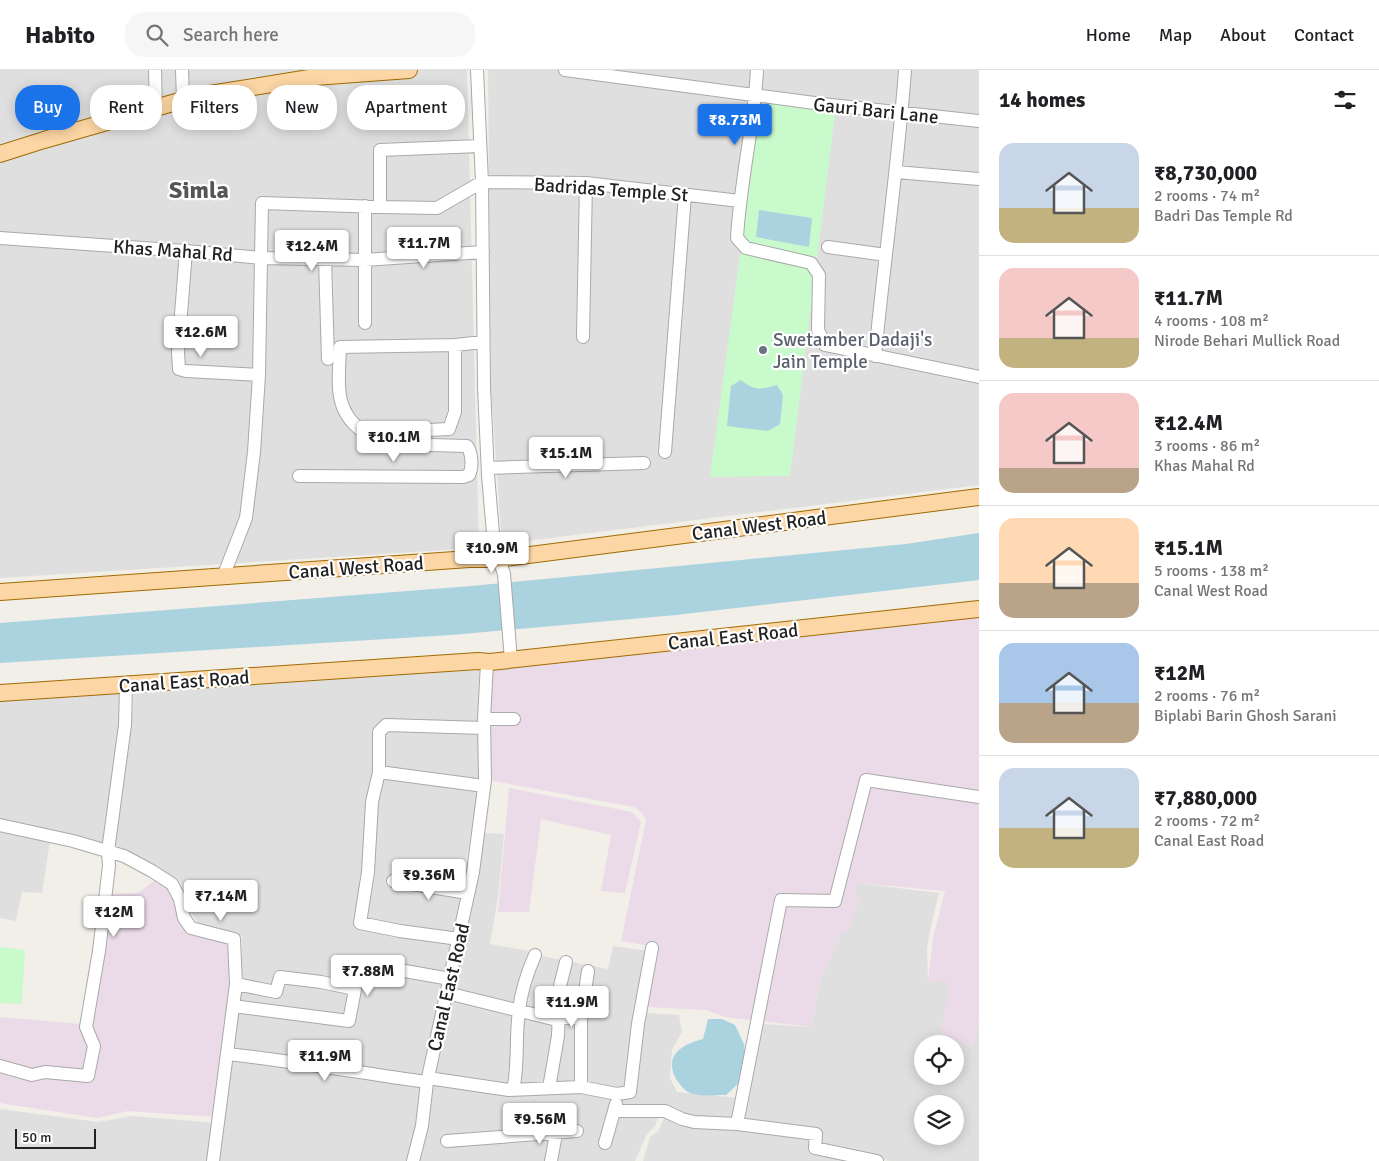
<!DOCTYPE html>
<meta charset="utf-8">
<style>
body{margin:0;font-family:Signika,sans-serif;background:#f6f6f6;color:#202124;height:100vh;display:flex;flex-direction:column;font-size:19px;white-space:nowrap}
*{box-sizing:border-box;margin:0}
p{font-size:16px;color:#757577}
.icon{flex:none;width:28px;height:28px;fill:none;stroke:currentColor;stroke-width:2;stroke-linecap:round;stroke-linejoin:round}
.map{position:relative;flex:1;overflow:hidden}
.sheet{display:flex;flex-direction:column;background:#fff;width:400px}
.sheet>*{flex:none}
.top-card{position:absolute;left:15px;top:15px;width:475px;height:45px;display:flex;gap:10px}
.buttons{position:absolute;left:914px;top:965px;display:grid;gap:10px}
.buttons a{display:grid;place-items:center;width:50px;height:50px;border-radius:50%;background:#fff;box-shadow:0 2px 12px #0003;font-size:25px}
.scale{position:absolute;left:15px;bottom:12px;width:81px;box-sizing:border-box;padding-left:5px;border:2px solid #222;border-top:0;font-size:14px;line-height:18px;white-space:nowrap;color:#222;-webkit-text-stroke:4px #fff;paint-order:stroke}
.price{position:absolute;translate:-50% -42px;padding:0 11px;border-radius:5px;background:#fff;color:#222;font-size:16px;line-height:32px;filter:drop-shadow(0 1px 2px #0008)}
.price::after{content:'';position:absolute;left:50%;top:30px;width:15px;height:11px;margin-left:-8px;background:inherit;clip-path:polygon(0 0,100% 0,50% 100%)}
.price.selected{background:#1a73e8;color:#fff}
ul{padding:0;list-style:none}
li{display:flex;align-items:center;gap:15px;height:125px;padding:0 20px}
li+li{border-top:1px solid #e0e0e0}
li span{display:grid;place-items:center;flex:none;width:140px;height:100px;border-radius:15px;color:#555}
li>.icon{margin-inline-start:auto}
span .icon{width:60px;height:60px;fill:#fffc;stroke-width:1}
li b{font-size:21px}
h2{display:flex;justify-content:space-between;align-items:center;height:60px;padding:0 20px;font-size:21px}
.tag{padding:0 18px;border-radius:20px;background:#fff;box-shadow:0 2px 12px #0003;font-size:18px;line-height:45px}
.tag.selected{background:#1a73e8;color:#fff}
header{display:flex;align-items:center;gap:30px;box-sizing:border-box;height:70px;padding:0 25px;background:#fff;border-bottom:1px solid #e0e0e0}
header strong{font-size:24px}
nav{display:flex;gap:28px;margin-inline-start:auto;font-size:18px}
.search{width:350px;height:45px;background:#f6f6f6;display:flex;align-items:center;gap:12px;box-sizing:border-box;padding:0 18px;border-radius:20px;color:#757577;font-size:19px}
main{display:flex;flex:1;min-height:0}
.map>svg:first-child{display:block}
.residential{fill:#e0dfdf;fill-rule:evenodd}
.industrial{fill:#ebdbe8}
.park{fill:#c8facc}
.water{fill:#aad3df}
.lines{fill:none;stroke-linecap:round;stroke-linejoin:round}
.minor-casing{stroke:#a9a9a9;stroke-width:14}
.major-casing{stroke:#a06b00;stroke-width:18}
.minor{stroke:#fff;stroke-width:12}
.major{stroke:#fcd6a4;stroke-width:16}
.worship-dot{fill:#6b7280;stroke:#fff;stroke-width:2}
.labels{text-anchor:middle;stroke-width:4.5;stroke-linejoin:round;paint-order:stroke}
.street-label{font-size:19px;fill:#222;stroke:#fff}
.worship-label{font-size:19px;fill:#5b616d;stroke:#fff;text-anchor:start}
.district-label{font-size:24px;font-weight:bold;fill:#555;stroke:#fff}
</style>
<header>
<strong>Habito</strong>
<div class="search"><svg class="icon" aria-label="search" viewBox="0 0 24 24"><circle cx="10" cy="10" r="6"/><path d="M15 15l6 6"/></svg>Search here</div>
<nav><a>Home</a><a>Map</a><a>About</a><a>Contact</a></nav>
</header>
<main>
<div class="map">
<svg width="979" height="1091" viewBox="0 0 979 1091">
<rect width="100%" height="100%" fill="#f2efe9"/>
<!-- residential -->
<path class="residential" d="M0 0H467L479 478 0 508Z
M488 0H979V415L502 474 491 320Z
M483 600 480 709 454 863 419 1023 417 1055 409 1091H219L242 903V866L199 855 190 841 182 813 125 779 115 778 131 658 134 620Z
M123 618 108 781 51 764 42 823 22 822 16 851 0 848V626Z
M482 763 504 764 498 827 490 874 524 880 542 886 608 899 613 876 648 881 629 1021 512 1017 431 1006Z
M857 813 939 823 931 856 927 879 928 911H950L973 975 979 953V1091H890L817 1077 819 1063 740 1052 762 954 811 957 820 912 840 864ZM922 974H955V1006H922ZM922 1034H955V1066H922Z
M645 943 679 945 682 962 672 980 670 1008 677 1022 739 1028 736 1052 619 1039 621 1026 634 1022Z
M427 1012 582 1020 615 1026 612 1043 659 1044 655 1056 647 1064 635 1091H416Z
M0 1039 98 1052 132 1046 216 1053 211 1091H0Z
M666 1044 814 1067 812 1080 867 1091H643L650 1067 658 1061Z"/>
<!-- industrial -->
<path class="industrial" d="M979 541V953L973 975 939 971 950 912 928 911 933 868 945 821 857 813 854 825 860 831 847 863 840 864 820 912 811 957 725 947 706 940 645 937 656 877 621 871 646 750 642 743 634 737 488 710 490 596Z
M509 718 632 742 641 752 625 823 601 821 611 765 541 749 529 842H498Z
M155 810 169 817 183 852 232 871 233 914 217 1047 128 1041 97 1048 0 1033V947L92 955 112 824 138 823Z"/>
<!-- park -->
<path class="park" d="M761 31 835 43 790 406 710 407Z
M0 877 25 880 22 934 0 933Z"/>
<!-- water -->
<path class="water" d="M759 140 812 148 809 177 756 167Z
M741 310C755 321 760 320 777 315L783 325 780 354 768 361 727 356 731 316Z
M979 463V510L676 545 451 565 0 593V553L471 516 906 474Z
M708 949H722L735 955 744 974 745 984 739 1013 726 1025C715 1025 701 1027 690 1023 684 1020 680 1015 676 1009 663 985 683 974 703 969Z"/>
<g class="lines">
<!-- minor casing -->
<g class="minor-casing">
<path id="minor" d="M155 0 156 38
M182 0 183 30
M477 0 482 112 484 317 488 405 494 475 504 504 511 590
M565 0 822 34 979 51
M757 0C754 57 740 112 737 168L746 178 811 193 819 205 818 260 825 275 979 307
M480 76 380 80V137L262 133 261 188 364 190 483 182
M896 102 979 109
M365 136V253
M380 137 437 138 482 112 586 113 740 131
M0 168 186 181 261 188 259 305 254 382 246 448 223 507
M828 177 886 185
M186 181 178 282 179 299 186 301 259 305
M325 189 328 289
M583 267 586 113
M455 275V342L449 359 365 363C332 341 339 312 340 277L455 275 483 272
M875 286C884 191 898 96 905 0
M665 382 685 125
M488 398 644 393
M299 406 463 407 469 405C473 397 472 383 467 376L430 375
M484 649H514
M379 702 484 716
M0 755 73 771 124 786 152 801 172 814 180 829 184 848 191 858 234 869 236 914 213 1091
M393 811 468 823
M459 869 400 861 360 853 368 802 372 732 379 702V662L386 655 484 658
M236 914 276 922 280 907 321 912 355 919
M447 923 553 949 559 947 581 949
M233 936 349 951 360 893 450 909
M227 984C294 991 360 1003 427 1012
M0 996 32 1005 45 1002 88 1006 94 976 86 957 99 881 109 796 108 781 125 655 126 615
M428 1008 509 1020 581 1017 617 1024 630 1022 638 954 652 878
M581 1017V949L588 901
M549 1018 558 966 560 916 566 892
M513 1020C519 994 515 968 519 941 521 921 527 903 535 885
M616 1041H665L682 1049 694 1052 737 1054 816 1064 815 1078 877 1091
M737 1054 781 830 835 831 866 710 979 727
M447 1071 577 1061
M605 1073 616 1034
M413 1091 422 1056 427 1012 473 802 485 710 484 649 487 593
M551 1091 556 1064"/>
</g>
<!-- major casing -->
<g class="major-casing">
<path id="major" d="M0 84 44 70 197 26 315 7 409 0
M0 522 469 489H498L979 427
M0 623 478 591 490 592 979 539"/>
</g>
<!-- minor -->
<use href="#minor" class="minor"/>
<!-- major -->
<use href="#major" class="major"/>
</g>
<!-- markers -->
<circle class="worship-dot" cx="763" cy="280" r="5"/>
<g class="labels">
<!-- street labels -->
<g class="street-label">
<text transform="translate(876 40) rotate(6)" y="7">Gauri Bari Lane</text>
<text transform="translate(611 119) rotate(4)" y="7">Badridas Temple St</text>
<text transform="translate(173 180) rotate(4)" y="7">Khas Mahal Rd</text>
<text transform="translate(759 455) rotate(-7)" y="7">Canal West Road</text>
<text transform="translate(356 497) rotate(-4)" y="7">Canal West Road</text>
<text transform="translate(733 566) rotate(-6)" y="7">Canal East Road</text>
<text transform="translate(184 611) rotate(-4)" y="7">Canal East Road</text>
<text transform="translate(448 917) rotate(-77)" y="7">Canal East Road</text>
</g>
<!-- worship labels -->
<g class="worship-label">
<text x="773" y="276">Swetamber Dadaji's<tspan x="773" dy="22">Jain Temple</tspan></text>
</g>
<!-- district labels -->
<g class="district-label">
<text x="199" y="128">Simla</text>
</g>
</g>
</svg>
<div class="buttons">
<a><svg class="icon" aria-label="locate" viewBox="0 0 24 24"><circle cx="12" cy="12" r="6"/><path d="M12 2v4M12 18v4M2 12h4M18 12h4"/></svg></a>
<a><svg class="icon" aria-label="layers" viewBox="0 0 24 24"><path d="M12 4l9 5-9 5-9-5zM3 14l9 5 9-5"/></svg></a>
</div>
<div class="scale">50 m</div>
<b class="price selected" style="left:735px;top:76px">₹8.73M</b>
<b class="price" style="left:424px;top:199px">₹11.7M</b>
<b class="price" style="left:312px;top:202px">₹12.4M</b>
<b class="price" style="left:201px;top:288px">₹12.6M</b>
<b class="price" style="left:394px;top:393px">₹10.1M</b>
<b class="price" style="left:566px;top:409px">₹15.1M</b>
<b class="price" style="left:492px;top:504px">₹10.9M</b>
<b class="price" style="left:429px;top:831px">₹9.36M</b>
<b class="price" style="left:221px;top:852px">₹7.14M</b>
<b class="price" style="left:114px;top:868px">₹12M</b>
<b class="price" style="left:368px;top:927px">₹7.88M</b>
<b class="price" style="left:572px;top:958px">₹11.9M</b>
<b class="price" style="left:325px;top:1012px">₹11.9M</b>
<b class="price" style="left:540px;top:1075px">₹9.56M</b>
<div class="top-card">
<a class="tag selected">Buy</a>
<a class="tag">Rent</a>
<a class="tag">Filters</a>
<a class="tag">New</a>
<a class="tag">Apartment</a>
</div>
</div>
<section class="sheet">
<h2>14 homes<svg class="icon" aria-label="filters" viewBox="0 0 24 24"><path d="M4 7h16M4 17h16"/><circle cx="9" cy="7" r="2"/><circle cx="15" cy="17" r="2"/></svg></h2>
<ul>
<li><span style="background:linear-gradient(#c9d6e8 65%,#c2b280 0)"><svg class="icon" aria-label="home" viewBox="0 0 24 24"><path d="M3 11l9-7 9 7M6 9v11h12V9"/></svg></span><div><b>₹8,730,000</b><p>2 rooms · 74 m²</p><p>Badri Das Temple Rd</p></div></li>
<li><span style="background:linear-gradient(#f6c9c9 70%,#c2b280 0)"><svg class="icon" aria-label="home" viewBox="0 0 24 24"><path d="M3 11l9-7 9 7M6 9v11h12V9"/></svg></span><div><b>₹11.7M</b><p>4 rooms · 108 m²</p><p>Nirode Behari Mullick Road</p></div></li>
<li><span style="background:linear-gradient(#f6c9c9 75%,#b9a48a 0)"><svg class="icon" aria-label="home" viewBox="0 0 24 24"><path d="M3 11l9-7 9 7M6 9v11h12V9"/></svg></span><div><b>₹12.4M</b><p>3 rooms · 86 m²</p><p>Khas Mahal Rd</p></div></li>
<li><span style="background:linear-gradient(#ffd9b3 65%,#b9a48a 0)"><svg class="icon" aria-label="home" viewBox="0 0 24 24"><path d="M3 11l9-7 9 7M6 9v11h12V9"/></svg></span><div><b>₹15.1M</b><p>5 rooms · 138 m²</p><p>Canal West Road</p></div></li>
<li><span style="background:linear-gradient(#a9c7e8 60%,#b9a48a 0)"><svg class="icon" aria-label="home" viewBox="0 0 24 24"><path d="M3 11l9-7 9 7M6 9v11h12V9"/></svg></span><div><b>₹12M</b><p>2 rooms · 76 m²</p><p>Biplabi Barin Ghosh Sarani</p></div></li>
<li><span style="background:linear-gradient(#c9d6e8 60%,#c2b280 0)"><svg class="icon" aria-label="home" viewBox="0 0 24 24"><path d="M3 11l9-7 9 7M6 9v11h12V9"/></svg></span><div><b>₹7,880,000</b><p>2 rooms · 72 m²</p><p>Canal East Road</p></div></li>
</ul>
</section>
</main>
